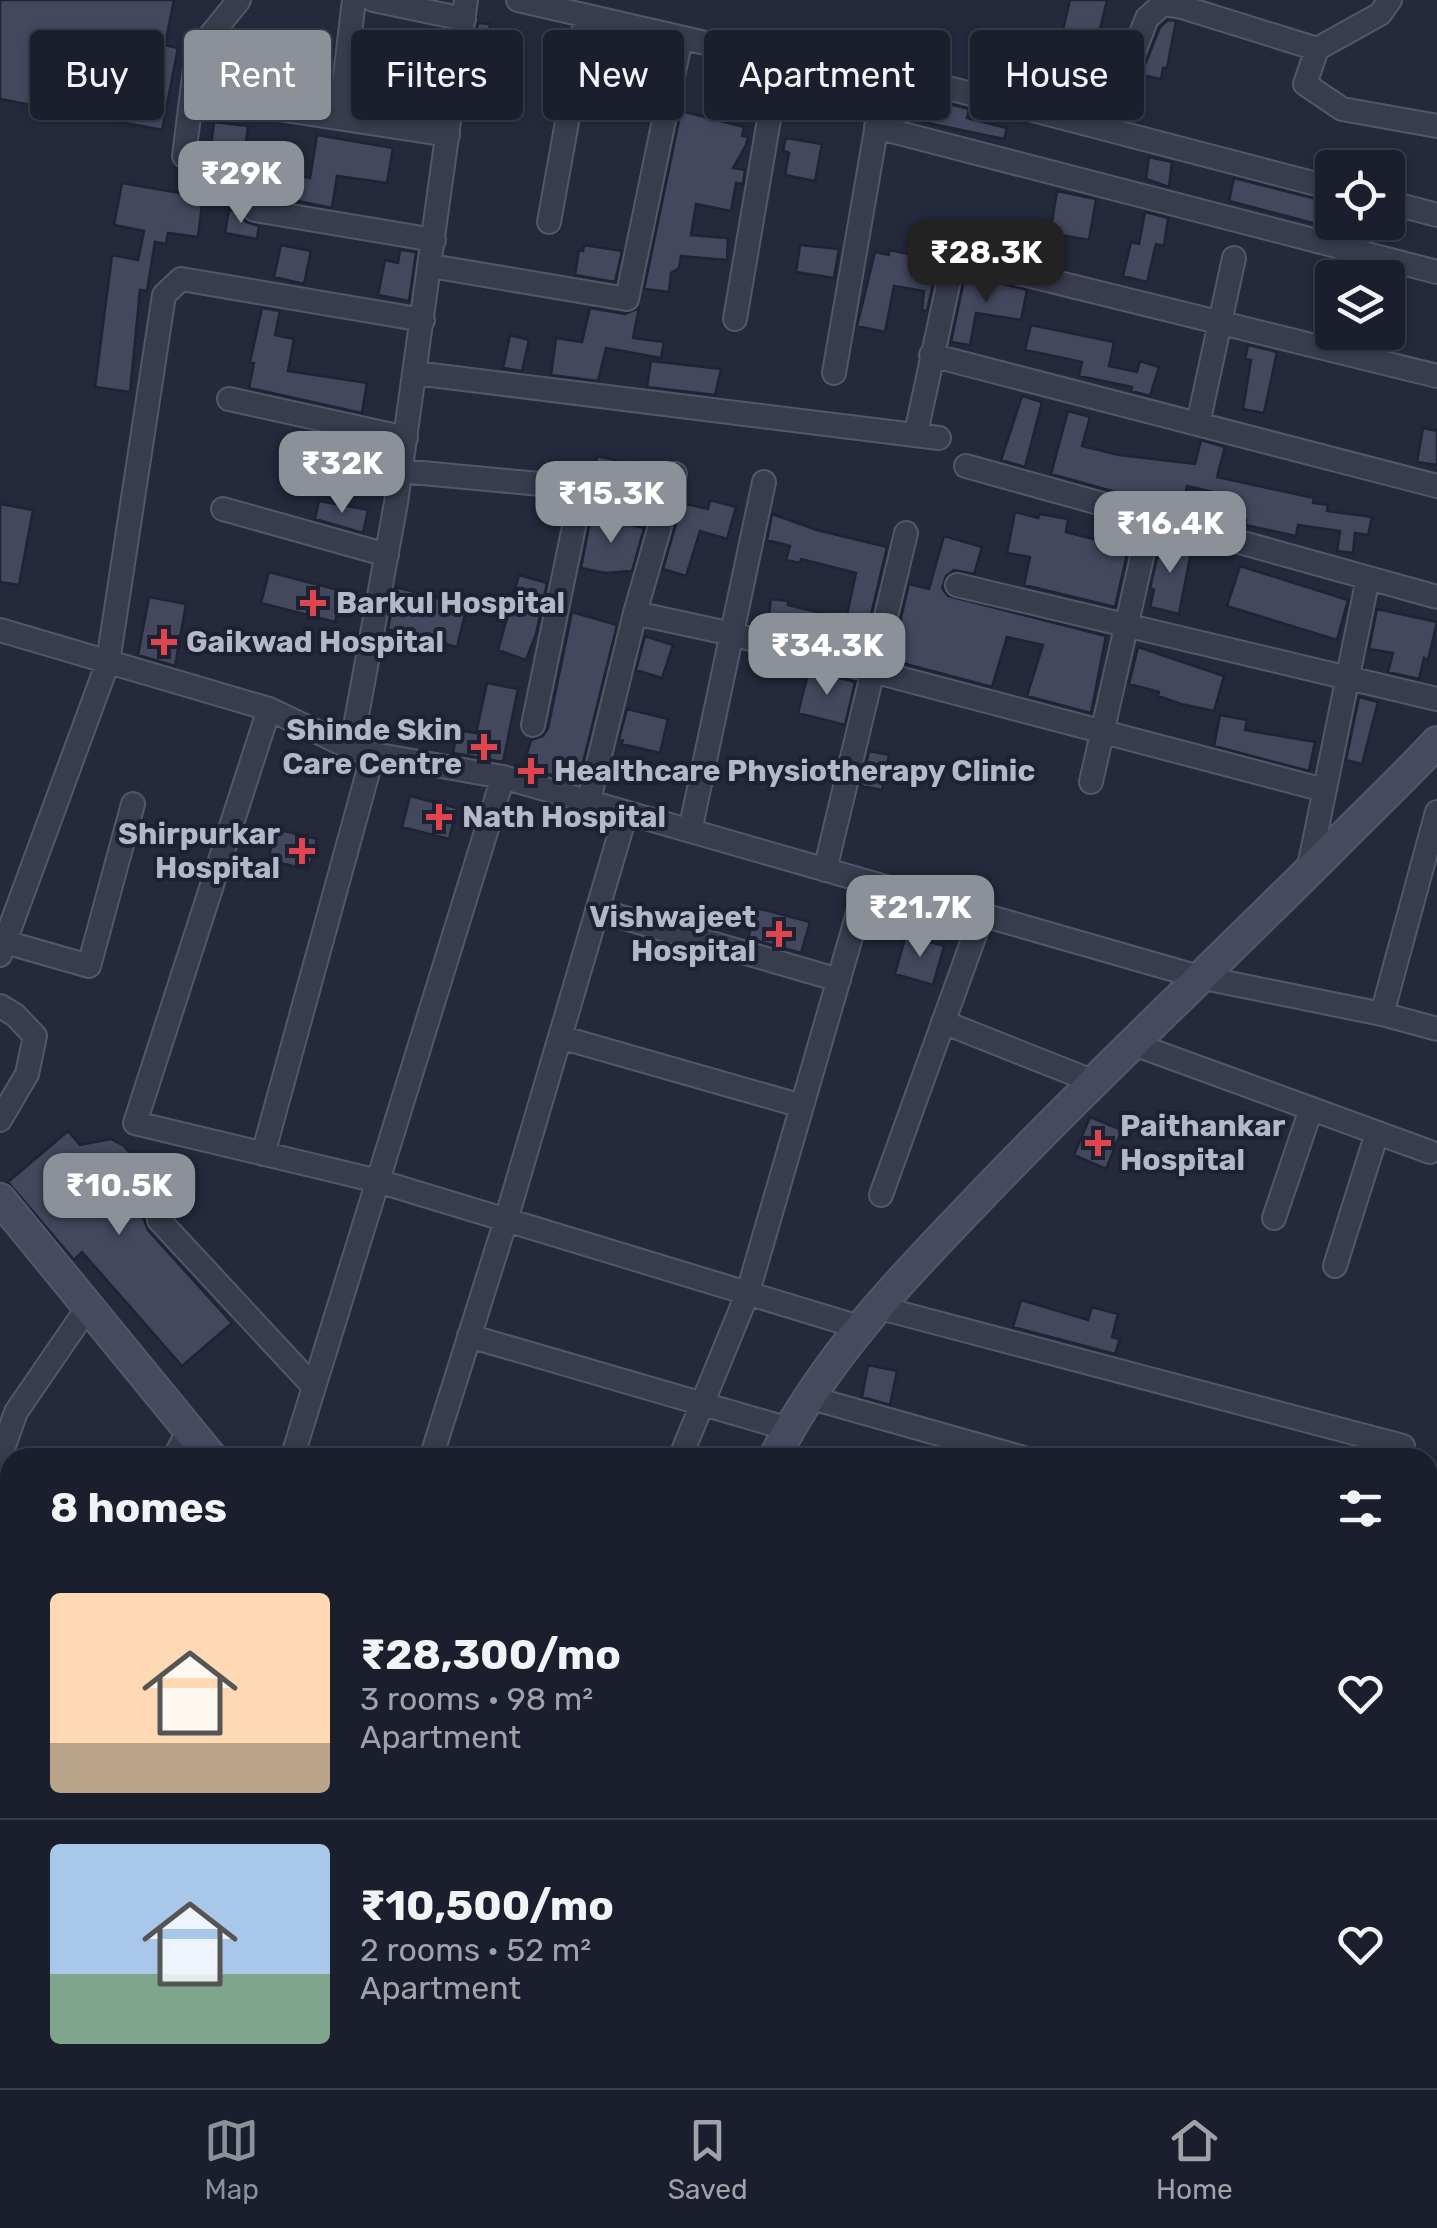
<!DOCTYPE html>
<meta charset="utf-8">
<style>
body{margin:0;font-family:Rubik,sans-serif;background:#282c39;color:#f1f3f6;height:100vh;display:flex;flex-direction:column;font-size:38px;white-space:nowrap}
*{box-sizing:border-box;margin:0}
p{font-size:32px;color:#a0a2aa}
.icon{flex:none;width:55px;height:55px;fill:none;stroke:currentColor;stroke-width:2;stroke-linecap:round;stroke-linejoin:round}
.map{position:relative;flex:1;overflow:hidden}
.sheet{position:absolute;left:0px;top:1448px;width:1438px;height:642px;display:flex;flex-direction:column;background:#1b1f2d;border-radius:30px 30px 0 0;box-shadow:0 2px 8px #0004,0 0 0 2px #393d49}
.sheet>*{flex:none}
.top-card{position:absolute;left:30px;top:30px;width:1378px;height:90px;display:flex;gap:20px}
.fabs{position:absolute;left:1315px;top:150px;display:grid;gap:20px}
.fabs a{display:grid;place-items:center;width:90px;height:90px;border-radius:10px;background:#1b1f2d;box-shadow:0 2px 8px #0004,0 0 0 2px #393d49;font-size:50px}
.price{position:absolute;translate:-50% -85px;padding:0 22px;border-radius:20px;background:#8c9099;color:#fff;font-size:32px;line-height:65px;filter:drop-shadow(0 2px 5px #0008)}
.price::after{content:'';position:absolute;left:50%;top:60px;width:30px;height:22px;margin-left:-15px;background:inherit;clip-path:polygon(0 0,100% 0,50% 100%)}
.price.selected{background:#222;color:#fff}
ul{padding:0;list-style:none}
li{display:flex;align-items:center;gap:30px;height:250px;padding:0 50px}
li+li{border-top:2px solid #393d49}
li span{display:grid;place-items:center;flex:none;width:280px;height:200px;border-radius:10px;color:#555}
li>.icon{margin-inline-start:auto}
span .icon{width:120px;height:120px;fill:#fffc;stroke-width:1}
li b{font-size:42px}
h2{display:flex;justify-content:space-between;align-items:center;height:120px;padding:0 50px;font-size:42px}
.tag{padding:0 35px;border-radius:10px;background:#1b1f2d;box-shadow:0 2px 8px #0004,0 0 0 2px #393d49;font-size:35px;line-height:90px}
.tag.selected{background:#8c9099;color:#fff}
.tab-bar{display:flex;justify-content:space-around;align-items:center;height:140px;border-top:2px solid #393d49;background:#1b1f2d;font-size:28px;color:#a0a2aa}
.tab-bar a{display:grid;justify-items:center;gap:5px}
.tab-bar .selected{color:#8c9099}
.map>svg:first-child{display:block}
.building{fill:#44485e;stroke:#1f2334;stroke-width:2.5}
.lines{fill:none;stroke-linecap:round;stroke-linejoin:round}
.street-casing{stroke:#535768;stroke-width:26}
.secondary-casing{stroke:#535768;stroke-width:34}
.street{stroke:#383c4d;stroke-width:22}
.secondary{stroke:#464a5f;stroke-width:30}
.health-dot{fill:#e0444e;stroke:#1d2132;stroke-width:4}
.labels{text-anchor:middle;stroke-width:8;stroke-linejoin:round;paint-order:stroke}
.poi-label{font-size:30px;font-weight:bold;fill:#b4b7c8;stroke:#1d2132;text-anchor:start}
</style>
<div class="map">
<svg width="1437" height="2088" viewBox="0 0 1437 2088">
<rect width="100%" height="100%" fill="#24293c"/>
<!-- building -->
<path class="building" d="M0 0H174L165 45 178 48 162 130 0 99Z
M1070 0H1107L1096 46 1061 38Z
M1168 20 1176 21 1167 68H1163L1161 79 1141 75 1160 27Z
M478 23 490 24 484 68 472 66Z
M227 38 257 43 250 88 216 82 222 46Z
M899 86 920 91 929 99 969 109 967 118 1007 128 1004 139 894 116Z
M681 111 744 127 742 136 748 137 746 145 733 168 745 170 743 184 736 183 731 211 696 204 691 235 728 238 727 260 681 256 679 268 671 273 669 292 644 289Z
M214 122 248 126 244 158 210 153Z
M317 135 393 148 387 183 337 176 332 208 269 195 274 171 310 178Z
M786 138 822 144 815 181 785 175 789 153 783 150Z
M1149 157 1172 162 1169 187 1146 179Z
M1234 178 1332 203V228L1229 201Z
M122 183 203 197 198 237 168 233 166 244 155 242 147 291 140 290 130 392 95 387 112 255 138 260 144 231 114 225Z
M1057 191 1096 199 1089 240 1050 233Z
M229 210 240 212 246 222 259 226 257 239 225 233Z
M1145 212 1168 218 1164 246 1156 244 1147 282 1123 276 1131 242 1139 244Z
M281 245 311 251 304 284 274 277Z
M584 245 622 251 615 282 575 275 579 250 583 251Z
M800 245 839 249 834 278 796 272Z
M400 250 416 252 409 301 378 295 385 260 398 263Z
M889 250 938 260 927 311 922 310 924 291 894 286 885 332 857 326 875 252 889 255Z
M965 275 1027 290 1021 320 976 313 970 345 951 342Z
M262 308 280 311 275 335 294 339 288 371 367 383 362 413 249 388 254 363 250 362Z
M590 308 625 314 639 308 633 338 664 342 661 358 606 348 598 381 551 375 556 338 582 342Z
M1031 325 1114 342 1109 366 1137 372 1140 361 1159 367 1150 396 1131 391 1132 387 1079 376 1082 362 1025 350Z
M510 335 529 340 522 371 503 368Z
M1248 345 1277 352 1264 413 1243 409 1251 360 1245 359Z
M651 361 721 369 715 395 647 387Z
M1022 396 1042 402 1025 467 1001 460Z
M1068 411 1090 417 1082 446 1119 455 1195 464 1201 440 1225 447 1217 477 1314 498 1313 503 1328 505 1327 511 1372 517 1368 535 1355 533 1353 553 1337 551 1340 531 1298 525 1296 536 1245 525 1246 520 1223 517 1224 508 1216 507 1213 492 1187 486 1183 505 1126 495 1051 474Z
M1423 428 1437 431V465L1417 462Z
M597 456 638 465V462L661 465 652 501 597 492 593 478Z
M710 500 736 507 727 539 700 531 686 576 663 569 682 503 708 509Z
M319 501 368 510 363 533 315 519Z
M0 504 33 510 19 585 0 582Z
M1015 512 1038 518 1040 514 1068 519 1066 532 1105 542 1111 523 1141 532 1129 545 1115 607 1024 585 1030 557 1007 553Z
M772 514 817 530 887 547 862 653 800 636 801 634 767 628 771 599 788 601V605L846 619 856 573 801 559 800 563 786 560 790 546 767 540Z
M591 516 644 528 632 571 605 573 581 568Z
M944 536 982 547 974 574 954 570 946 576 942 588 948 596 1106 636 1091 713 1027 696 1043 645 1007 637 992 687 891 660 909 584 929 589Z
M1155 538 1192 547 1179 614 1150 607 1154 590 1150 588 1159 550Z
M1240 566 1348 600 1337 640 1227 606Z
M269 572 342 591 335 622 261 603Z
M519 575 547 583 536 634 526 660 498 650Z
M396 587 467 606 457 647 388 629Z
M149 597 186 604 175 666 138 655Z
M1377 609 1437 622 1428 660 1424 658 1419 679 1388 672 1393 653 1369 649Z
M572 612 617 625 578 783 523 767 531 740 543 736 548 728Z
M645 636 673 645 662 678 636 670Z
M1138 647 1224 676 1214 711 1181 704 1158 696 1159 692 1129 684Z
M809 670 855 682 845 725 798 713Z
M487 683 518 689 503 762 453 753 457 730 476 733Z
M1359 697 1378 702 1362 764 1346 760Z
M627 709 668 719 660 753 622 744 623 740 619 739Z
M1220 715 1247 720 1245 730 1315 742 1309 771 1214 746Z
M869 751 889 755 882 790 861 786Z
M410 796 457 808 449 839 402 827Z
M276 829 317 839 309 870 268 860Z
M757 908 810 922 801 953 748 938Z
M906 935 944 946 933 985 895 974Z
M1090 1117 1122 1130 1106 1169 1074 1155Z
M68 1131 80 1145 111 1139 124 1146 156 1185 132 1207 144 1220 148 1230 232 1323 182 1366 82 1252 74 1260 8 1182Z
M1021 1300 1088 1320 1092 1307 1118 1314 1112 1337 1120 1339 1115 1354 1013 1327Z
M868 1365 897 1371 890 1405 862 1397Z"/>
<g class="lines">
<!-- street casing -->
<g class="street-casing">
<path id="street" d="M373 0 464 19
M518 0 884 84 834 373
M1390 0 1380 14 1317 49 1305 84 1342 109 1437 126
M1125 75 1147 18 1163 4 1182 7 1317 49
M933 84 1332 188
M272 108 448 135
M340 118 354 0
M876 127 1437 272
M184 156 197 52 239 0
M1388 202 1437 215
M255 210 434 240
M549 222 586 17
M431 266 627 299 681 38
M735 319 779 61
M931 355 1437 486
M415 373 939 438
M229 399 406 438
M1198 424 1234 258
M916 433 954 257 1437 376
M966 466 1437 597
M401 471 582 488 533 725
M223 509 387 555
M957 585 1437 699
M635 613 732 634 1324 790
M0 630 269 709 351 748 373 754 503 777 1199 977 1382 1014 1437 1029
M269 709 135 1123 378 1181 859 1327
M351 748 396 503 466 0
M1091 782 1144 548
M589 800 635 613 675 474
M690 831 764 482
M825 870 906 533
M1308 872 1368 578
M597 910 839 980
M5 942 89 966 133 804
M0 955 108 662 164 295 181 279 423 320
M0 1006 15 1015 35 1036 27 1074 0 1120
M1382 1014 1437 812
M943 1022 1092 1081
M560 1037 802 1106
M1131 1043 1430 1152
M263 1154 373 754
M881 1195 982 915
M1274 1218 1311 1109
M159 1220 314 1387
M1335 1266 1377 1133
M877 1307 1403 1446
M469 1336 789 1429
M808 1397 1024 1458
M0 1457 16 1412 88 1307
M174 1458 189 1430
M292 1458 503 777
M431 1458 506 1220 626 813
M680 1458 748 1292 867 882
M0 1521 10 1524
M0 1658 10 1661
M0 1819 10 1823
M0 1905 10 1908
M1428 1970 1437 1973
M0 1982 10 1985
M0 2067 10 2070
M45 2080 73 2088
M283 2080 297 2088
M352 2080 362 2088
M402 2080 413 2088
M468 2080 477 2088
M134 2088 135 2080
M203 2088 206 2080
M264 2088 267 2080
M918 2088 922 2080
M1088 2088 1092 2080
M1184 2088 1188 2080
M1271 2088 1275 2080
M1354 2088 1358 2080"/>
</g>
<!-- secondary casing -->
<g class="secondary-casing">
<path id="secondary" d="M0 1199 212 1458
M774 1458C826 1355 906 1274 985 1192 1096 1076 1212 968 1325 855 1362 817 1401 781 1437 742
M726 2080 731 2088
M516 2088 519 2080"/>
</g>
<!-- street -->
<use href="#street" class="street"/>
<!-- secondary -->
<use href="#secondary" class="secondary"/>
</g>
<!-- markers -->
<g class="health-dot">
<path d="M308 588h10v10h10v10h-10v10h-10v-10h-10v-10h10z"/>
<path d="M159 627h10v10h10v10h-10v10h-10v-10h-10v-10h10z"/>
<path d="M479 732h10v10h10v10h-10v10h-10v-10h-10v-10h10z"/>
<path d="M526 756h10v10h10v10h-10v10h-10v-10h-10v-10h10z"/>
<path d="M434 802h10v10h10v10h-10v10h-10v-10h-10v-10h10z"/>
<path d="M297 836h10v10h10v10h-10v10h-10v-10h-10v-10h10z"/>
<path d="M774 919h10v10h10v10h-10v10h-10v-10h-10v-10h10z"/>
<path d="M1093 1128h10v10h10v10h-10v10h-10v-10h-10v-10h10z"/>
</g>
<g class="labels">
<!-- poi labels -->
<g class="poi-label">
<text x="336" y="613">Barkul Hospital</text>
<text x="186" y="652">Gaikwad Hospital</text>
<text x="462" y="740" text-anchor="end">Shinde Skin<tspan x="462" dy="34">Care Centre</tspan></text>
<text x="554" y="781">Healthcare Physiotherapy Clinic</text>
<text x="462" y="827">Nath Hospital</text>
<text x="280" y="844" text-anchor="end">Shirpurkar<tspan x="280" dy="34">Hospital</tspan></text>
<text x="756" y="927" text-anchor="end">Vishwajeet<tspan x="756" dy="34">Hospital</tspan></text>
<text x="1120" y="1136">Paithankar<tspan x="1120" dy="34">Hospital</tspan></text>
</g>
</g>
</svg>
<div class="fabs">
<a><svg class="icon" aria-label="locate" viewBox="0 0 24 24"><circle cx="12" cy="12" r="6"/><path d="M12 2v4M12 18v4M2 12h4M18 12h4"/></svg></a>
<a><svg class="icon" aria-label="layers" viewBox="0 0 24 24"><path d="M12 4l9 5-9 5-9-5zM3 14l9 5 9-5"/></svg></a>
</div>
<b class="price" style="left:241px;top:226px">₹29K</b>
<b class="price selected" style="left:986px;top:305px">₹28.3K</b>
<b class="price" style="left:342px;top:516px">₹32K</b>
<b class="price" style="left:611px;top:546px">₹15.3K</b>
<b class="price" style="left:1170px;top:576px">₹16.4K</b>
<b class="price" style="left:827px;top:698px">₹34.3K</b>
<b class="price" style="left:920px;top:960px">₹21.7K</b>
<b class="price" style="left:119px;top:1238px">₹10.5K</b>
<div class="top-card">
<a class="tag">Buy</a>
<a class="tag selected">Rent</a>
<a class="tag">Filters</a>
<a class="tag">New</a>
<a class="tag">Apartment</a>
<a class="tag">House</a>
</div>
<section class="sheet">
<h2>8 homes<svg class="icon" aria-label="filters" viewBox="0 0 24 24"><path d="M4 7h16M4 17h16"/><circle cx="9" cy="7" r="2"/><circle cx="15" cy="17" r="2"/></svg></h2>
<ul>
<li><span style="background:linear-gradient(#ffd9b3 75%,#b9a48a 0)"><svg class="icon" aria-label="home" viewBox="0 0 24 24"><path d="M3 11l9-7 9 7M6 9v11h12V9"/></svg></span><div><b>₹28,300/mo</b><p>3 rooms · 98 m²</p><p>Apartment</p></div><svg class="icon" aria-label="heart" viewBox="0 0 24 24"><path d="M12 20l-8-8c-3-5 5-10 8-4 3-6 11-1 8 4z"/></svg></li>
<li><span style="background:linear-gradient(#a9c7e8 65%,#7fa58c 0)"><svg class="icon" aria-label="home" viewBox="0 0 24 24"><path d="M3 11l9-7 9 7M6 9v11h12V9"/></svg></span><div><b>₹10,500/mo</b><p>2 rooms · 52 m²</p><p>Apartment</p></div><svg class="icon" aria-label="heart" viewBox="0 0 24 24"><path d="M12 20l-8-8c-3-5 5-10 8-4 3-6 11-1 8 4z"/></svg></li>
</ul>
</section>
</div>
<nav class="tab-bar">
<a class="selected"><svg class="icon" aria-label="map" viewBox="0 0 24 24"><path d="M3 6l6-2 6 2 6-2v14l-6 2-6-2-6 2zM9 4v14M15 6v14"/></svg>Map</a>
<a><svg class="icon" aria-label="saved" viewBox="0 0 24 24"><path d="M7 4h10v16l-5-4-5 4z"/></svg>Saved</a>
<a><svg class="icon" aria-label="home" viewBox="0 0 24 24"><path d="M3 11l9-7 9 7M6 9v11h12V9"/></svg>Home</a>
</nav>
